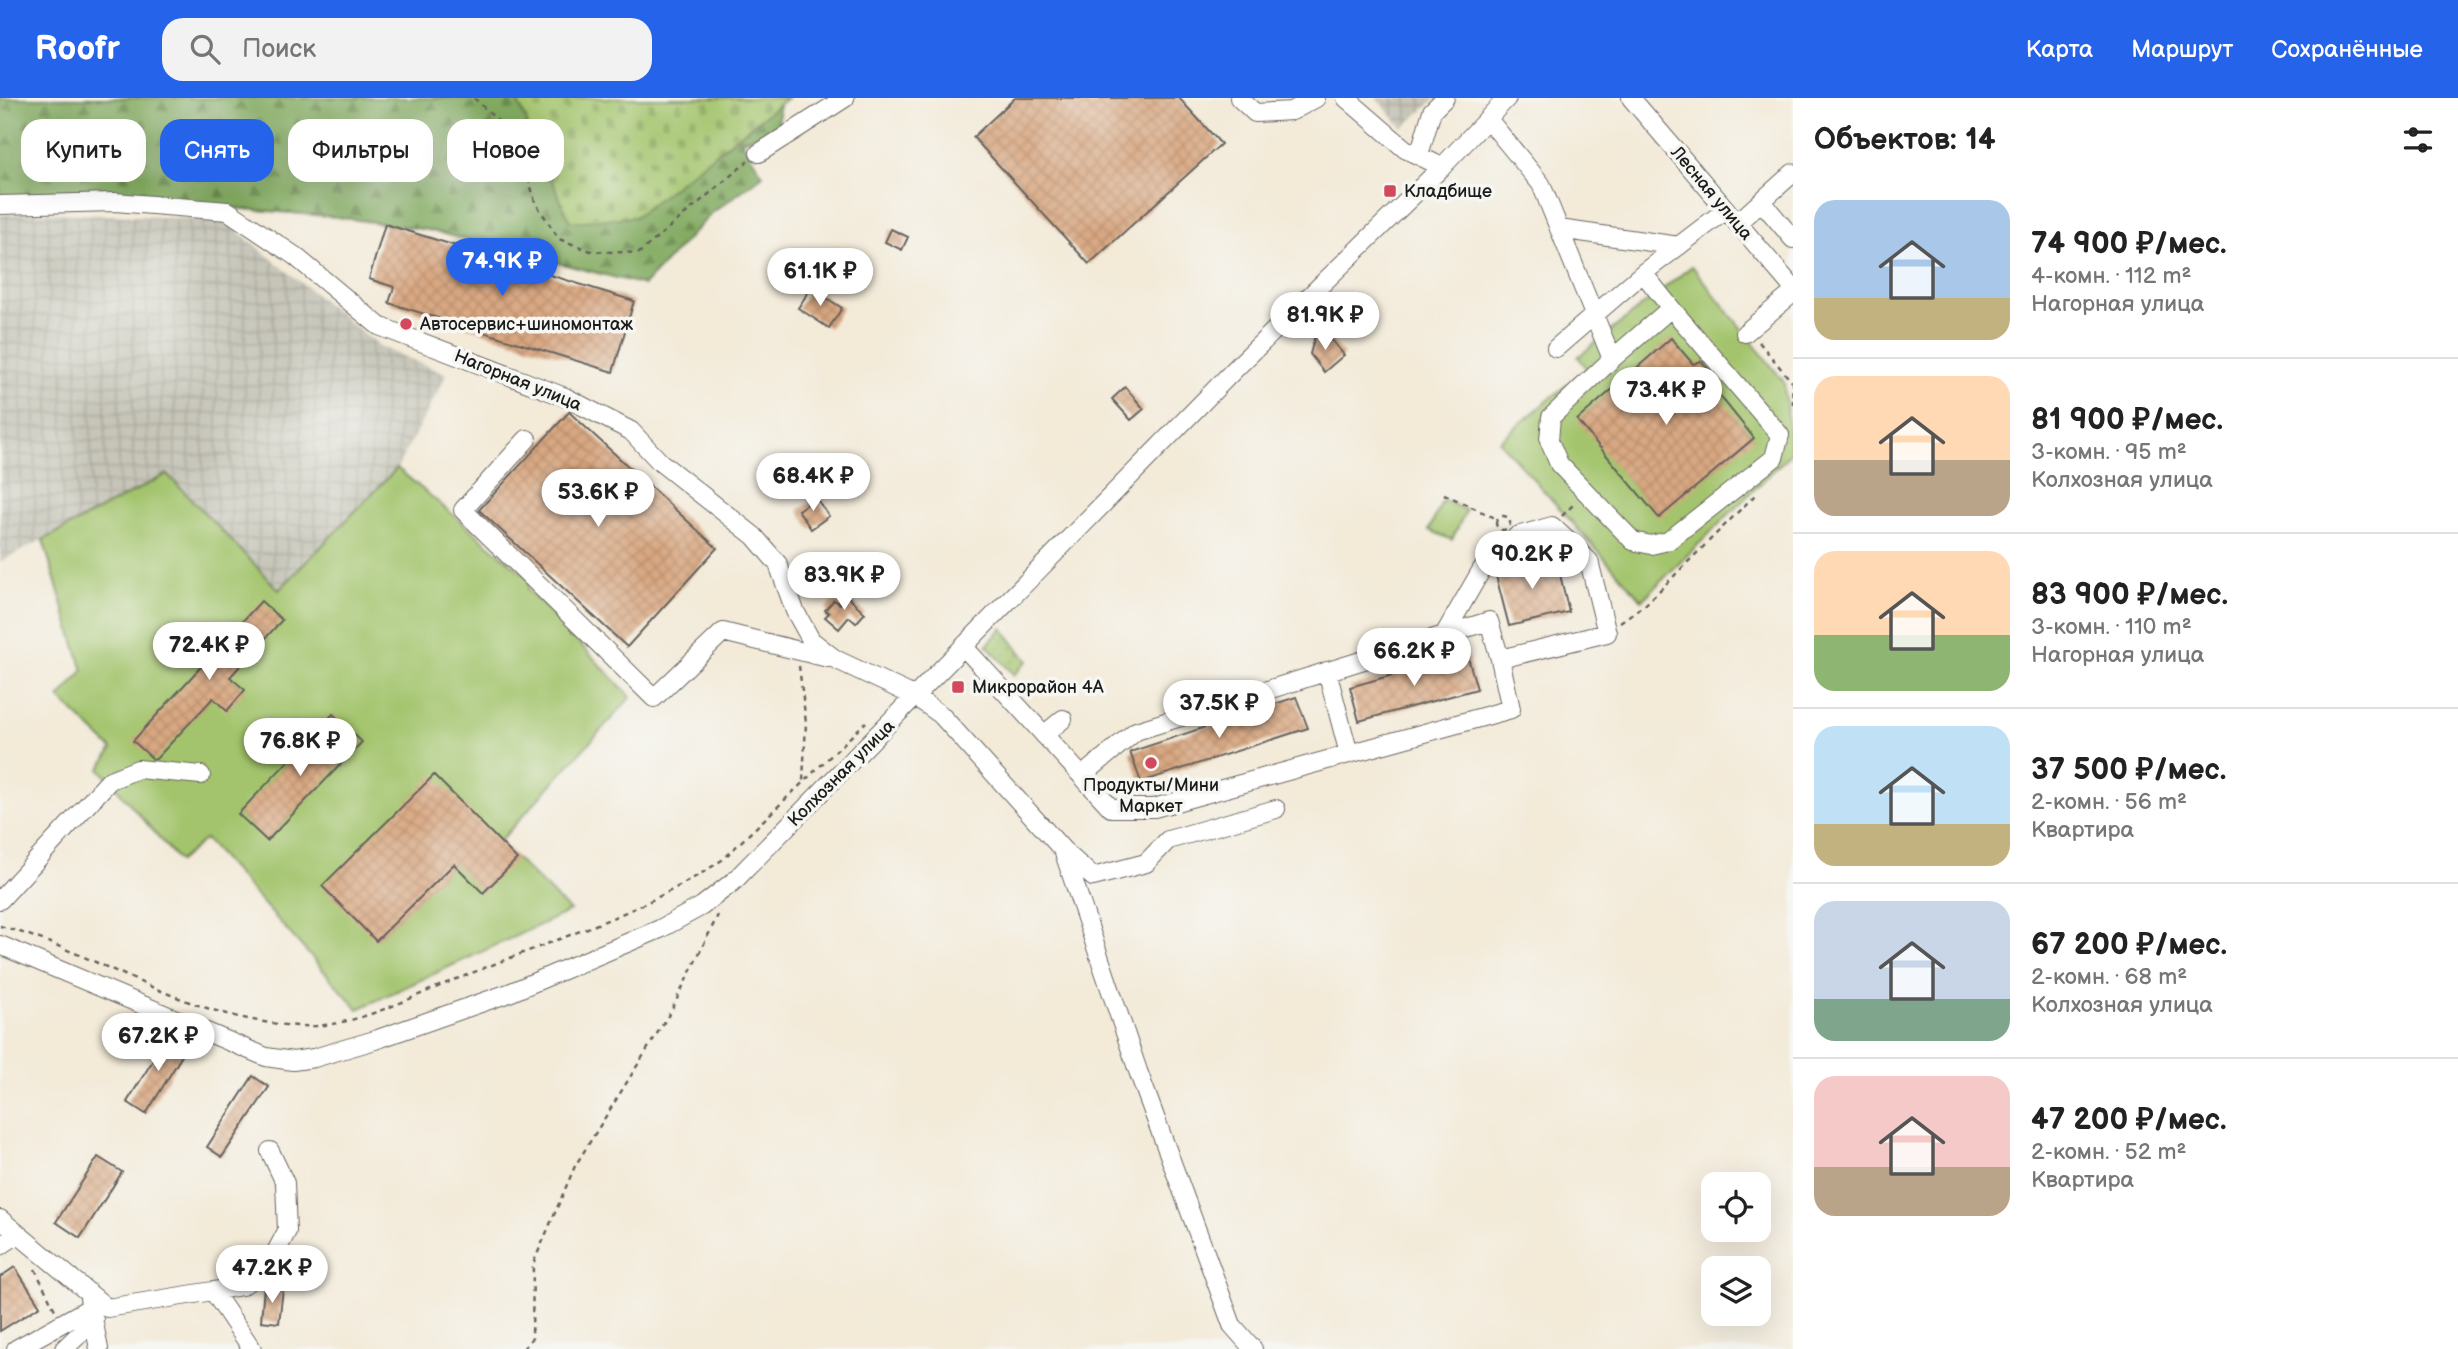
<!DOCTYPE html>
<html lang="ru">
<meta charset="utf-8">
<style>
body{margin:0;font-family:"Balsamiq Sans",sans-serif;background:#f2f2f2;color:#222;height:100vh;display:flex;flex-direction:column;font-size:26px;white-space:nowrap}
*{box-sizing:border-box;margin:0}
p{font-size:23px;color:#767676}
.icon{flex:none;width:38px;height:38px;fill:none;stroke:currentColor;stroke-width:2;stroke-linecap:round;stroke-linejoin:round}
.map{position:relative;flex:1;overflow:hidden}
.sheet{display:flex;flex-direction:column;background:#fff;width:665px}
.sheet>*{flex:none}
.top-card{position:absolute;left:21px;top:21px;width:665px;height:63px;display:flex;gap:14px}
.buttons{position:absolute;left:1701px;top:1074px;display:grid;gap:14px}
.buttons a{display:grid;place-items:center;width:70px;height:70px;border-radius:14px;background:#fff;box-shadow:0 7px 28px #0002;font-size:35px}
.price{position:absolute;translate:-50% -60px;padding:0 16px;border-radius:24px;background:#fff;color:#222;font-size:23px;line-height:46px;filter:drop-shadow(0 2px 4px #0008)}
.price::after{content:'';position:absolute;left:50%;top:42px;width:21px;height:16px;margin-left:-10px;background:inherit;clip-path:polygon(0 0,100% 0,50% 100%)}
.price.current{background:#2563eb;color:#fff}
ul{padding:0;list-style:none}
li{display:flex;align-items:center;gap:21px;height:175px;padding:0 21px}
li+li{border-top:2px solid #e0e0e0}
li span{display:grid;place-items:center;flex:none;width:196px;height:140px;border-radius:21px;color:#555}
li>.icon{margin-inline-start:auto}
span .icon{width:84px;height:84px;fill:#fffc;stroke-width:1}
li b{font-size:30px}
h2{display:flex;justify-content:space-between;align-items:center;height:84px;padding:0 21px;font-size:30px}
.pill{padding:0 24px;border-radius:21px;background:#fff;box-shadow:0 7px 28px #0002;font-size:24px;line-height:63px}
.pill.current{background:#2563eb;color:#fff}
header{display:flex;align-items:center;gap:42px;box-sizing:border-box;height:98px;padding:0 35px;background:#2563eb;color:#fff}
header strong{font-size:33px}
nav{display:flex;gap:38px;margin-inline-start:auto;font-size:24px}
.search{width:490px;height:63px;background:#f2f2f2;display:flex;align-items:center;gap:18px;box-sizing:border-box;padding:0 24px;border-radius:21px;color:#767676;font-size:26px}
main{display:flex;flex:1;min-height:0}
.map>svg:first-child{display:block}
.industrial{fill:url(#industrial-grid)}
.grass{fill:url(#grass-dots);stroke:#607044;stroke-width:2}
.forest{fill:url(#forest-firs);stroke:#4f633e;stroke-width:2}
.cemetery{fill:url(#cemetery-stones);stroke:#607044;stroke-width:2}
.pitch{fill:#a3c46c;stroke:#607044;stroke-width:2}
.building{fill:url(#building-cross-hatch)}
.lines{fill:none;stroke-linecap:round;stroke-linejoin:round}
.minor-casing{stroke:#67645e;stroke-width:20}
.path{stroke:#67645e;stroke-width:2.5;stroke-dasharray:5 5;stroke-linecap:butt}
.minor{stroke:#fff;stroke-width:18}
.poi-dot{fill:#d1495b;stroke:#f6f6f2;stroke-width:2.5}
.labels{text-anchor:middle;stroke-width:7;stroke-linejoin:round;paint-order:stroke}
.poi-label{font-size:18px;fill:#1c1c1c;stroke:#f6f6f2;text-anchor:start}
.street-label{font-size:18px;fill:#1c1c1c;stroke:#f6f6f2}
</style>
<header>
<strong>Roofr</strong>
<div class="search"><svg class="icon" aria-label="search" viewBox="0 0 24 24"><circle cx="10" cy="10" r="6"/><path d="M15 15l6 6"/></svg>Поиск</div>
<nav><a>Карта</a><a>Маршрут</a><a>Сохранённые</a></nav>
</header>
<main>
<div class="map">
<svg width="1793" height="1251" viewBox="0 0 1793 1251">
<defs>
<pattern id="industrial-grid" width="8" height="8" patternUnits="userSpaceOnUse" patternTransform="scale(1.75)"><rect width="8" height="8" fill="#c6c5b8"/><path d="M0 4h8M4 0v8" fill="none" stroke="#aaa99e"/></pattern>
<pattern id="grass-dots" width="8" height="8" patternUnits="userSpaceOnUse" patternTransform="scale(1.75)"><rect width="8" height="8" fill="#a3c46c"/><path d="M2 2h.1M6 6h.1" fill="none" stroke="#8ca85d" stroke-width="1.8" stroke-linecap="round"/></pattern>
<pattern id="forest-firs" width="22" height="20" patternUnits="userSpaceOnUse" patternTransform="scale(1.75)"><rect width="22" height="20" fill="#82aa60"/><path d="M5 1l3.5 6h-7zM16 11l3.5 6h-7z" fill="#6a8a4e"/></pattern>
<pattern id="cemetery-stones" width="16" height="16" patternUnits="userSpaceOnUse" patternTransform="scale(1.75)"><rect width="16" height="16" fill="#a3c46c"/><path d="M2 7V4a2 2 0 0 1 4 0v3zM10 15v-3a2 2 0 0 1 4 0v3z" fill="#8ca85d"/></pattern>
<pattern id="building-cross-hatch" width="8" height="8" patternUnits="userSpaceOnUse" patternTransform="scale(1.75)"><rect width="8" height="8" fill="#d9a882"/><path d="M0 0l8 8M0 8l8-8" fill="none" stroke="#ba9070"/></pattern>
</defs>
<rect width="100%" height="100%" fill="#f6f6f2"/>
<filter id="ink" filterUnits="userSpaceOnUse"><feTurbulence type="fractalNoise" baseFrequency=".0143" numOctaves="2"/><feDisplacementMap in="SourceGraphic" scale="14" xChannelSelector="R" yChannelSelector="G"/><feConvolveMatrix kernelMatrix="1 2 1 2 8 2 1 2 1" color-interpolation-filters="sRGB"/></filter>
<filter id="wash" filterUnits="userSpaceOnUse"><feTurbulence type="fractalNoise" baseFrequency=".00686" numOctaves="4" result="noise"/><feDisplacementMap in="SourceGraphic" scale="28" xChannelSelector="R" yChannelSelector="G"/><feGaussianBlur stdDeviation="1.57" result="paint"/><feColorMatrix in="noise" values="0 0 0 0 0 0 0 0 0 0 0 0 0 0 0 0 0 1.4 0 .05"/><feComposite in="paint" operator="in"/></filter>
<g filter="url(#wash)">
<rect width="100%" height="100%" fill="#f3ead8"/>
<!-- industrial -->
<path class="industrial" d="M1376 0H1436L1403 30Z
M36 114 224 122 380 249 447 276 397 370 279 492 167 376 0 464V117Z"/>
<!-- grass -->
<path class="grass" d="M1002 530 1028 563 1014 577 987 547Z"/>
<!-- forest -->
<path class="forest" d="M0 0H779V32L741 42 763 77 712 115 644 187 428 132 337 119 90 98 0 100Z"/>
<!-- cemetery -->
<path class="cemetery" d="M516 0H787L635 119 570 124Z"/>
<!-- pitch -->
<path class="pitch" d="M1692 168 1784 284 1791 355 1642 502 1499 343 1587 270 1578 259Z
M397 370 529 480 528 492 631 599 499 744 570 813 358 911 205 741 179 763 100 671 112 651 59 600 83 573 43 442 167 376 279 492Z
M1443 402 1466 412 1452 442 1429 432Z"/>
<g id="blocks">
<!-- building -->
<path class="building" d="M1015 0H1179L1221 46 1089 166 973 39Z
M385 126 634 203 613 274 389 205 394 189 369 181Z
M891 131 908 139 902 152 885 144Z
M811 190 842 210 829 230 798 210Z
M1324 233 1344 257 1324 274 1310 256 1314 241Z
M1671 240 1693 266 1701 263 1719 283 1716 293 1754 340 1659 420 1577 322Z
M1125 289 1144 311 1131 322 1112 301Z
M569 314 717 450 627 549 479 412Z
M816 400 829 418 811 431 798 412Z
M1555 456 1569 514 1509 528 1495 474Z
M847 498 865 515 856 525 849 519 839 531 825 519 829 515 825 512 834 502 840 506Z
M261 503 282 522 230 579 245 592 227 613 213 600 156 661H153L133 643Z
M1467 556 1477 591 1359 623 1350 589Z
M1296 599 1308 630 1141 684 1130 654Z
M333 616 362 644 267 743 238 716Z
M434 677 517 761 483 795 454 766 376 843 322 788Z
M170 935 189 946 146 1016 127 1004Z
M253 978 269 989 222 1059 207 1049Z
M98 1059 122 1074 80 1140 56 1124Z
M15 1169 40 1208 0 1233V1179Z
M264 1189 283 1191 279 1225 261 1223Z"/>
</g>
</g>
<g filter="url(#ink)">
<use href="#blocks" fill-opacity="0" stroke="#67645e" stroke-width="2"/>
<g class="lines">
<!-- minor casing -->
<g class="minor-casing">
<path id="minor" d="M1239 0 1255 15 1292 13 1316 0
M1346 0 1405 51 1442 69
M1631 0 1793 190
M1488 21 1541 86 1612 261 1671 210 1643 175
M759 55 845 0
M1419 57 1432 13 1445 0
M1762 104 1793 141
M0 107 115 104 228 113 295 158 379 228 565 299 631 333 660 364 754 438 778 466 795 513 811 542 835 561 916 599 941 617 1063 752 1138 973 1232 1227 1253 1251
M1737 125 1793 75
M1559 131 1679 148
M1745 235 1793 195
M1556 250 1643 175 1726 112
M1612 261 1551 319 1549 342 1559 366 1633 443 1651 447 1668 443 1774 360 1780 337 1671 210
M527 341 463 412 654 600 723 534 828 560
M1444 537 1489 523 1500 561
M963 548 1111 710H1154L1511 611 1500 561 1607 535 1589 463 1552 428 1517 438 1482 471 1444 537 1136 633 1082 678
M1327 573 1349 656
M1044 637 1063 621
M1064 753 1093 779 1146 765 1168 742 1276 711
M0 802 110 682 138 671 201 677
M0 847 266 959 293 963 314 960 375 942 509 895 660 831 702 808 734 783 1239 267 1442 69 1507 0
M0 1121 107 1210 213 1193 252 1251
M0 1148 18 1136
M213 1193 242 1188 268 1169 287 1133 285 1085 270 1053
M89 1200 99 1251
M16 1251 91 1209
M64 1251 94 1222"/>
</g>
<!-- path -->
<path class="path" d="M474 0 519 43 535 104 559 141 591 153 639 155 748 63
M1759 244 1792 284 1793 306
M1444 396 1497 421
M1562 418 1575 405
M1496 425a7 7 0 1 1 14 0a7 7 0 1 1-14 0Z
M1620 524 1646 506 1755 397
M799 568 806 625 803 683
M0 828C87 852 164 905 253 922 273 926 296 929 316 928 368 924 419 895 467 877 552 842 646 814 722 762L866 624
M35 1171 55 1212
M523 1251 532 1240 533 1166 575 1068 671 913 718 817"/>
<!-- minor -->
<use href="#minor" class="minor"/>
</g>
</g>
<!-- markers -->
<g class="poi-dot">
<rect x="1383" y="86" width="14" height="14" rx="3.5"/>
<circle cx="406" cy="226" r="7"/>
<rect x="951" y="582" width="14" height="14" rx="3.5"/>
<circle cx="1151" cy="665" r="7"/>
</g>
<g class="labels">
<!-- poi labels -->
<g class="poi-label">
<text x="1404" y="99">Кладбище</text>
<text x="420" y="232">Автосервис+шиномонтаж</text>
<text x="972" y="595">Микрорайон 4А</text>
<text x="1151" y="693" text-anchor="middle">Продукты/Мини<tspan x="1151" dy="21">Маркет</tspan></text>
</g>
<!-- street labels -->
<g class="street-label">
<text transform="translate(1712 95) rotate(50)" y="6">Лесная улица</text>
<text transform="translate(518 282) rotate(22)" y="6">Нагорная улица</text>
<text transform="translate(841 675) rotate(-45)" y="6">Колхозная улица</text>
</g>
</g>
</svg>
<div class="buttons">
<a><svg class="icon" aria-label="locate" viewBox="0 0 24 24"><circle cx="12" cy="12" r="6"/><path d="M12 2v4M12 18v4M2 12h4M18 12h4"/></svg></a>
<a><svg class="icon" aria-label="layers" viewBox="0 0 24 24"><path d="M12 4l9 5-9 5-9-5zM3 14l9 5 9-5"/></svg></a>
</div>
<b class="price current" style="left:502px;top:200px">74.9K ₽</b>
<b class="price" style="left:820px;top:210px">61.1K ₽</b>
<b class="price" style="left:1325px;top:254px">81.9K ₽</b>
<b class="price" style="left:1666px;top:329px">73.4K ₽</b>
<b class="price" style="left:813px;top:415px">68.4K ₽</b>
<b class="price" style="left:598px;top:431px">53.6K ₽</b>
<b class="price" style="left:1532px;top:493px">90.2K ₽</b>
<b class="price" style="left:844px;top:514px">83.9K ₽</b>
<b class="price" style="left:209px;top:584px">72.4K ₽</b>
<b class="price" style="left:1414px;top:590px">66.2K ₽</b>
<b class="price" style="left:1219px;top:642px">37.5K ₽</b>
<b class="price" style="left:300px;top:680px">76.8K ₽</b>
<b class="price" style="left:158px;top:975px">67.2K ₽</b>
<b class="price" style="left:272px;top:1207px">47.2K ₽</b>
<div class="top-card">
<a class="pill">Купить</a>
<a class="pill current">Снять</a>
<a class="pill">Фильтры</a>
<a class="pill">Новое</a>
</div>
</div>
<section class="sheet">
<h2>Объектов: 14<svg class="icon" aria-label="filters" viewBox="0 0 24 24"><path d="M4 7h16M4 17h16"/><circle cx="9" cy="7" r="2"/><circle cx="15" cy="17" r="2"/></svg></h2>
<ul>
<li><span style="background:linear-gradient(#a9c7e8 70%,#c2b280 0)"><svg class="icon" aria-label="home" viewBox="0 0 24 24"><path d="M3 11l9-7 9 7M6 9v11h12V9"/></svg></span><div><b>74 900 ₽/мес.</b><p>4-комн. · 112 m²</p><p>Нагорная улица</p></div></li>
<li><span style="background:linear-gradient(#ffd9b3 60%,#b9a48a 0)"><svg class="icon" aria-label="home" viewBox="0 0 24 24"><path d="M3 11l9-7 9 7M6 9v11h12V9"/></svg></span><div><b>81 900 ₽/мес.</b><p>3-комн. · 95 m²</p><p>Колхозная улица</p></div></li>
<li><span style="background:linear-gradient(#ffd9b3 60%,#8fb573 0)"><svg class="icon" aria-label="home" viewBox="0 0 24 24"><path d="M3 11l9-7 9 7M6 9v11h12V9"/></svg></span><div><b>83 900 ₽/мес.</b><p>3-комн. · 110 m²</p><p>Нагорная улица</p></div></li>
<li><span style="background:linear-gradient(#bfe0f5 70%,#c2b280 0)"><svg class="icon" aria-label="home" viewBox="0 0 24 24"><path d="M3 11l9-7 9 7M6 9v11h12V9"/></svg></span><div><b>37 500 ₽/мес.</b><p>2-комн. · 56 m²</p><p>Квартира</p></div></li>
<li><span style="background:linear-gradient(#c9d6e8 70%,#7fa58c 0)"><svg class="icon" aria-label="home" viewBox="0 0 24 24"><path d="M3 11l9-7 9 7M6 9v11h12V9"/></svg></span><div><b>67 200 ₽/мес.</b><p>2-комн. · 68 m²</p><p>Колхозная улица</p></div></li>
<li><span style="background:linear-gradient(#f6c9c9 65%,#b9a48a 0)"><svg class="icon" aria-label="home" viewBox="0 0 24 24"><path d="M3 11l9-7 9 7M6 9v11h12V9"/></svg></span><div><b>47 200 ₽/мес.</b><p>2-комн. · 52 m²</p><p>Квартира</p></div></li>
</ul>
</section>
</main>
